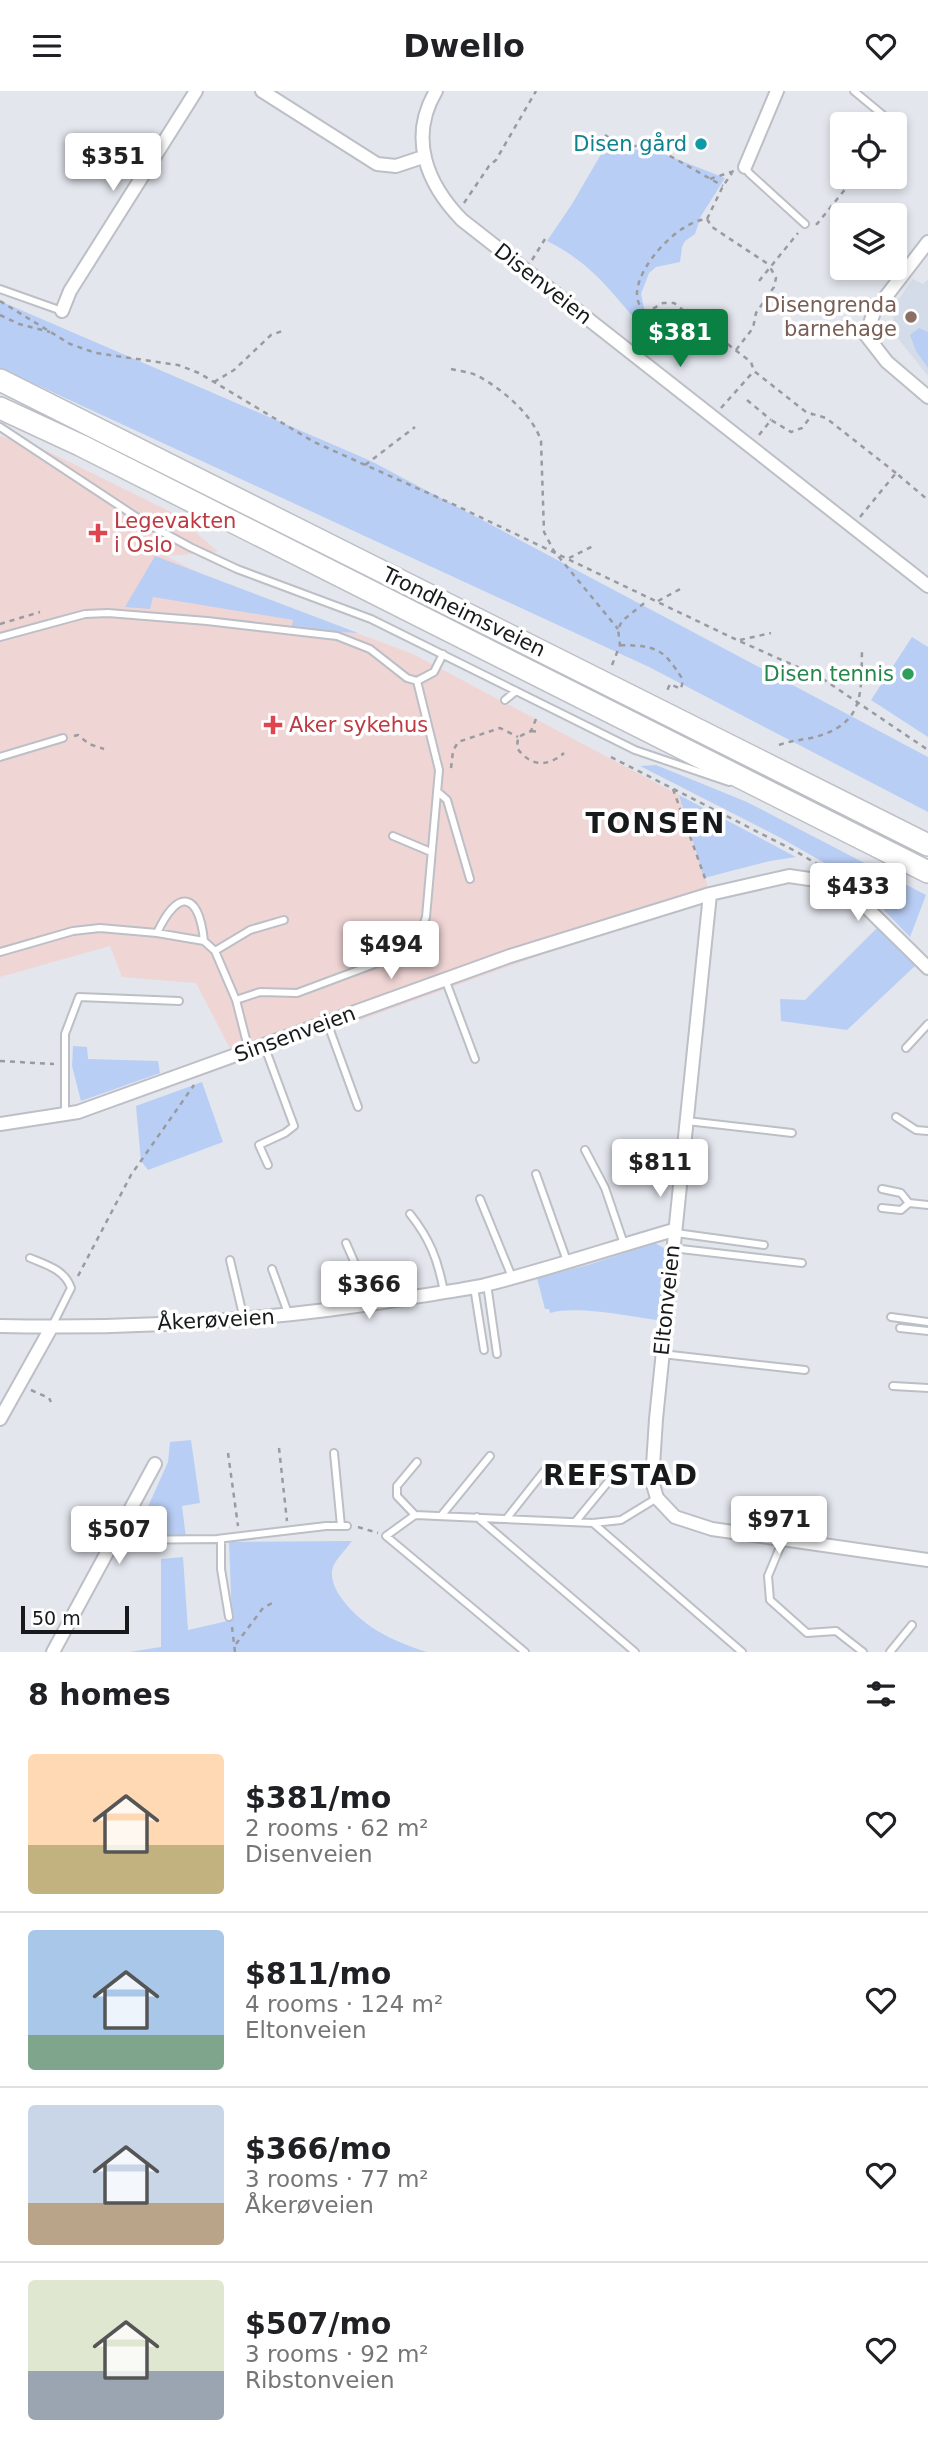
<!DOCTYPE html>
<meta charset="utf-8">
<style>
body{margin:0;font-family:"DejaVu Sans",sans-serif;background:#f2f2f2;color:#202124;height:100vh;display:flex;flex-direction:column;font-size:26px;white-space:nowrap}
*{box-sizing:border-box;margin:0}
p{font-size:23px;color:#757577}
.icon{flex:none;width:38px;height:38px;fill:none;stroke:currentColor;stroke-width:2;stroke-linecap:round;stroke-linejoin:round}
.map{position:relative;height:1561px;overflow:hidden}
.drawer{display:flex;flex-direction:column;background:#fff;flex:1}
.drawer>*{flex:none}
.controls{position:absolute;left:830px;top:21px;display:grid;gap:14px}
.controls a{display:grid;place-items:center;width:77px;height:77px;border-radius:7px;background:#fff;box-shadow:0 4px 10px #0003;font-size:35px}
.scale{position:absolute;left:21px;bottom:18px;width:108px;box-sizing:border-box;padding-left:7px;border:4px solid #17191b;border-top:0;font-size:19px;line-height:24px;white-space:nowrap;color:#17191b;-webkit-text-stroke:5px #fff;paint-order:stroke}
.price{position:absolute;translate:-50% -60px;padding:0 16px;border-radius:7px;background:#fff;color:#222;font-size:23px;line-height:46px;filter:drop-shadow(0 2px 4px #0008)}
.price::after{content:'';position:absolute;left:50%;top:42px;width:21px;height:16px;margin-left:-10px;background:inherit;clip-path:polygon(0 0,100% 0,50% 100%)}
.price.current{background:#0b8043;color:#fff}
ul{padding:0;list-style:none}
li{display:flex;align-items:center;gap:21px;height:175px;padding:0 28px}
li+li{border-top:2px solid #e0e0e0}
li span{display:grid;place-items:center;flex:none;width:196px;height:140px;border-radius:7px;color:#555}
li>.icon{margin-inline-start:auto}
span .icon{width:84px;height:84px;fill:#fffc;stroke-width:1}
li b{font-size:30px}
h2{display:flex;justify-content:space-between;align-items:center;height:84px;padding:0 28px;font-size:30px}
header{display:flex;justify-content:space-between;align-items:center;height:91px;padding:0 28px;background:#fff;font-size:32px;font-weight:800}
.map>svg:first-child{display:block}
.built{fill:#d5dce9}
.medical{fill:#f0d5d5}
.green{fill:#b9cef5}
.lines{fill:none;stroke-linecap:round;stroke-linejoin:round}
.service-casing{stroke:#bcbfc5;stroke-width:10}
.minor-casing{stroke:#bcbfc5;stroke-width:16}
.trunk-casing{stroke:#bcbfc5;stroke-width:24}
.path{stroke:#999ba0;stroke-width:2.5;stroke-dasharray:5 5;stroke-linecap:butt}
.service{stroke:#fff;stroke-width:6}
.minor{stroke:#fff;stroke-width:12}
.trunk{stroke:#fff;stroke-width:21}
.culture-dot{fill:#0f9aa8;stroke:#fff;stroke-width:2.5}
.education-dot{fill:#8d6e63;stroke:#fff;stroke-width:2.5}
.health-dot{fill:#e0444e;stroke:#fff;stroke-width:2.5}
.leisure-dot{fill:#2e9e5b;stroke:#fff;stroke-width:2.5}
.labels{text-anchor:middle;stroke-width:7;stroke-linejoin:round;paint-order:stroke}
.culture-label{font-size:21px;fill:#0d838f;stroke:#fff;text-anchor:end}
.street-label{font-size:21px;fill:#17191b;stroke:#fff}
.education-label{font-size:21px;fill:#785e54;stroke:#fff;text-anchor:end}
.health-label{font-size:21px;fill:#be3a42;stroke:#fff;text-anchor:start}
.leisure-label{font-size:21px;fill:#27864d;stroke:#fff;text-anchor:end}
.district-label{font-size:28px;font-weight:bold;letter-spacing:2px;fill:#17191b;stroke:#fff}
</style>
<header><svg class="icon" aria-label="menu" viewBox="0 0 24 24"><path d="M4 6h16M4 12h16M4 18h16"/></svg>Dwello<svg class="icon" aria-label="heart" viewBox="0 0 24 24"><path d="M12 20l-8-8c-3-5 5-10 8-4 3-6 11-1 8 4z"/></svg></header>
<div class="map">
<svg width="928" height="1561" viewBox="0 0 928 1561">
<rect width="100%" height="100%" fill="#e3e6ed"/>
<!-- built -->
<path class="built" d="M913 188 923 193 928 188V285L892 240 895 213Z"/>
<!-- medical -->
<path class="medical" d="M0 345 45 359 175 423 218 461 166 465 204 485 413 563 679 704 710 803 238 973 196 892 122 886 110 855 0 886Z"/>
<!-- green -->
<path class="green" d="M607 53 625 59 651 58 725 87 701 125 695 143 685 150 682 156 680 171 656 176 649 182 641 203 645 222 644 239C613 203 592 172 547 150L572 113Z
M0 210 371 370 928 666V721L649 576 0 277Z
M919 237 928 241V277L916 260 910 244Z
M155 465 358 542 291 538 293 529 153 506 150 518 125 516Z
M912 546 928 556V646L871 609Z
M656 674 747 711 926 804 910 846 856 790 781 747 640 675Z
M679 704 796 766 770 770 704 787Z
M878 836 916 874 847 939 781 930 780 908 805 909Z
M73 955 87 956 88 968 158 970 160 982 81 1010 72 975Z
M202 991 223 1051 148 1079 141 1070 136 1015Z
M655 1152 664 1157 667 1169 662 1230C633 1226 577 1214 550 1222L549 1218H545L537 1187 588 1174Z
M191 1349 200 1412 182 1415 186 1447 168 1446 138 1438 168 1371 170 1351Z
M352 1450C347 1457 336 1468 333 1476 330 1485 334 1495 338 1502 359 1535 392 1550 427 1561H129L161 1556V1468L183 1466 188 1539 232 1529 229 1451Z"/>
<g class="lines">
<!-- service casing -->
<g class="service-casing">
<path id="service" d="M854 0 889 29
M745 76 749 82 805 133
M0 198 62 220
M0 336 144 431 190 456 237 478 371 528 635 659 729 691
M0 546 85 523 108 522 207 530 337 545 370 558 407 587 417 590
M417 590 434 581 443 563
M505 609 516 600
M0 666 63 647
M438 701 447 709 470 788
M393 745 431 761
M157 842C178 797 199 801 204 850
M215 860 250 839 284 829
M0 861 73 840 100 837 157 842 204 850 215 860 236 909
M445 888 475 968
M327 931 358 1016
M264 954 294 1035 285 1042 259 1054 268 1074
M906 957 928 933
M249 960 236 909 260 901 297 902 396 865 412 855 419 846 426 826 439 679 417 590
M65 1024V943L79 906 179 910
M896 1026 916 1039 928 1040
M687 1030 792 1042
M585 1059 605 1097 624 1153
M536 1083 567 1170
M882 1098 901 1102 909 1112 901 1119 882 1117
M480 1108 512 1186
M909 1112 928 1114
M410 1123C430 1148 438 1169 444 1201
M676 1142 764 1154
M346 1152 360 1184 366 1213
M672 1157 802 1172
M30 1167C47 1174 65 1179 71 1197L52 1235
M230 1169 244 1228
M272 1178 288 1222
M487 1193 497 1263
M474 1196 484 1259
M891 1226 928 1231
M900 1237 928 1240
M662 1263 805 1279
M893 1295 928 1297
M334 1362 341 1435
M415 1424 397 1405V1395L417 1371
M441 1425 490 1365
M477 1426 635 1561
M507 1427 545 1379
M576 1430 613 1385
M593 1432 742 1561
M221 1448V1478L229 1526
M114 1449 217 1448 326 1435H347
M783 1449 768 1485 770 1509 807 1542 836 1540 863 1561
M525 1561 386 1445 415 1424 593 1432 621 1429 657 1407
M890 1561 912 1534"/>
</g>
<!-- minor casing -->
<g class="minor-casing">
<path id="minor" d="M262 0 377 73 396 75 423 66
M436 0C408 47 427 93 462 129L928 495
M745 76 777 0
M928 151 874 221 866 244 887 271 928 306
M62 220 70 200 196 0
M710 803 656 1328 652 1390 657 1407 675 1426 712 1438 928 1469
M0 1033 78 1021 510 865 710 803 789 785 837 792 865 815 928 877
M0 1235C134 1238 269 1230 402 1208 429 1203 458 1200 485 1194 549 1178 611 1157 674 1139
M0 1328 51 1237
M53 1561 155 1373"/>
</g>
<!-- trunk casing -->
<g class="trunk-casing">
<path id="trunk" d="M0 289 928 754
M0 317 80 354 928 781"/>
</g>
<!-- path -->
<path class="path" d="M605 44 621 55H642L663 61 723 95
M710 88 734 80
M464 112 489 75 496 69 536 0
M707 128 712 136 771 175
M707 128 723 95 732 82
M816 132 817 133 855 86
M532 169 545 148
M759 190 798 142
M0 210 70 253 96 262 178 274 199 282 314 351 457 415 737 549 820 586 928 659
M645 222C641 216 636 210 637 202 638 174 679 130 707 128
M0 224 19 233 50 241
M638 252 645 222 663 212H674L751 271 754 280 806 321 826 327 896 382
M736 259 753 237 756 222 774 196 776 187 770 176
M451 278C460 280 470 281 478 285 502 298 533 324 541 350L544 441 554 460 618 538
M214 291 234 279 271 244 285 239
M747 309 771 329
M721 317 754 280
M759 344 771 329 791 341 802 337 812 324
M365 374 415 336
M860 426 896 382 928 409
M569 467 595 454
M658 510 682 497
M0 533 40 521
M740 549 771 542
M620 554C657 555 663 557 683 589L681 598 670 593 667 600
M612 574 620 554 618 538 622 530 648 509
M536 628 531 640 518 646 517 657C530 675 547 677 564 662
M531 640 540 641
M74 645 78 644 89 653 104 658
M779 654C790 650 800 649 811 647 865 634 861 604 862 558
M611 666 797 761 822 776
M451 677 453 660 458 651 500 637 518 646
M673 698 706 790
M0 970 54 973
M78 1185 131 1084 194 994
M31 1299 49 1307 51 1311
M279 1357 287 1430
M228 1362 238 1435
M358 1436 378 1442
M232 1536 235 1561
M236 1553 263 1517 276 1510"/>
<!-- service -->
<use href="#service" class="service"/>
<!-- minor -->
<use href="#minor" class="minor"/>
<!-- trunk -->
<use href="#trunk" class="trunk"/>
</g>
<!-- markers -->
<circle class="culture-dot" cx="701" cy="53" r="7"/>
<circle class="education-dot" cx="911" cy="226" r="7"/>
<g class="health-dot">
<path d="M94.5 431.5h7v7h7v7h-7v7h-7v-7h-7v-7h7z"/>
<path d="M269.5 623.5h7v7h7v7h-7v7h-7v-7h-7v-7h7z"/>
</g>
<circle class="leisure-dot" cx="908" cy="583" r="7"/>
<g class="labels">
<!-- culture labels -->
<g class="culture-label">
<text x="687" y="60">Disen gård</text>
</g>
<!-- street labels -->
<g class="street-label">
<text transform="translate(543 193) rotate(38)" y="7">Disenveien</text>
<text transform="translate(464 521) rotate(26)" y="7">Trondheimsveien</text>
<text transform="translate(295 943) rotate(-20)" y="7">Sinsenveien</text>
<text transform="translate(667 1209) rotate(-84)" y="7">Eltonveien</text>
<text transform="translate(216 1229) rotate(-3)" y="7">Åkerøveien</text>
</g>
<!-- education labels -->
<g class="education-label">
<text x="897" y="221">Disengrenda<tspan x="897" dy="24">barnehage</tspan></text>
</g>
<!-- health labels -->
<g class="health-label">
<text x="114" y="437">Legevakten<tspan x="114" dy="24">i Oslo</tspan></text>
<text x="289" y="641">Aker sykehus</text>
</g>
<!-- leisure labels -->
<g class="leisure-label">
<text x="894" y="590">Disen tennis</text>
</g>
<!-- district labels -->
<g class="district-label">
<text x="656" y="742">TONSEN</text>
<text x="621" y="1394">REFSTAD</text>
</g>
</g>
</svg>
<div class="controls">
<a><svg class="icon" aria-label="locate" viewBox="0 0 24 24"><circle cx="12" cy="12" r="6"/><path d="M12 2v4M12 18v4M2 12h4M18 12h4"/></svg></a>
<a><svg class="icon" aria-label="layers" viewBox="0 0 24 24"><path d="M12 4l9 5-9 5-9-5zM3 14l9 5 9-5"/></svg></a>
</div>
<div class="scale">50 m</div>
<b class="price" style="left:113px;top:102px">$351</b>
<b class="price current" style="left:680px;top:278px">$381</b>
<b class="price" style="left:858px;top:832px">$433</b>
<b class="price" style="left:391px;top:890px">$494</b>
<b class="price" style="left:660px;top:1108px">$811</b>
<b class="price" style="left:369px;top:1230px">$366</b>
<b class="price" style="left:779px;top:1465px">$971</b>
<b class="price" style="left:119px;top:1475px">$507</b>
</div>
<section class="drawer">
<h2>8 homes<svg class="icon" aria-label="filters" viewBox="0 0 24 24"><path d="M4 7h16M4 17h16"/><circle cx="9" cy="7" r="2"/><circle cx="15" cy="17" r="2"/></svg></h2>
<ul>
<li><span style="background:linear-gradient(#ffd9b3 65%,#c2b280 0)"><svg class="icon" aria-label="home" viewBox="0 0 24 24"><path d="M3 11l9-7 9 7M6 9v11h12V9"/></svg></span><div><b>$381/mo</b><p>2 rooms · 62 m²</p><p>Disenveien</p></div><svg class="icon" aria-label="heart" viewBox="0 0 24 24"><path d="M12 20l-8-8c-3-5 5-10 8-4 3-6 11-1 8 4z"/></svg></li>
<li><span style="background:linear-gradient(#a9c7e8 75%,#7fa58c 0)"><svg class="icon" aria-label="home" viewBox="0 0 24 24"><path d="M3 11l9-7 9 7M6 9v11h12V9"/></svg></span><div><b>$811/mo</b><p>4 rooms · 124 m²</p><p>Eltonveien</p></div><svg class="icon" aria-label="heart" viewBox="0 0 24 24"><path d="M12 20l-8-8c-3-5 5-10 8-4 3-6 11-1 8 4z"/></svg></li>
<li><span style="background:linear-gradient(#c9d6e8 70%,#b9a48a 0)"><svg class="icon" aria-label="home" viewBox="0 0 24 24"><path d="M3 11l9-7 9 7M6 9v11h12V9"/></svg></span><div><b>$366/mo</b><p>3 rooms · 77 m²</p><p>Åkerøveien</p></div><svg class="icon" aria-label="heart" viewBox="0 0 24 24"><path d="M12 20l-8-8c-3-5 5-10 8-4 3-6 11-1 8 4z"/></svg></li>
<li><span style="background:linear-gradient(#dfe7d0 65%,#9aa5b1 0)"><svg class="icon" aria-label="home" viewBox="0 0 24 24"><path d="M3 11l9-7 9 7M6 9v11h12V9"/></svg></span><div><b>$507/mo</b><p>3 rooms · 92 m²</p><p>Ribstonveien</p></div><svg class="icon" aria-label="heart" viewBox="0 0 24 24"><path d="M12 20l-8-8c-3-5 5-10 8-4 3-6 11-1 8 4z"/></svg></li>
</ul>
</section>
